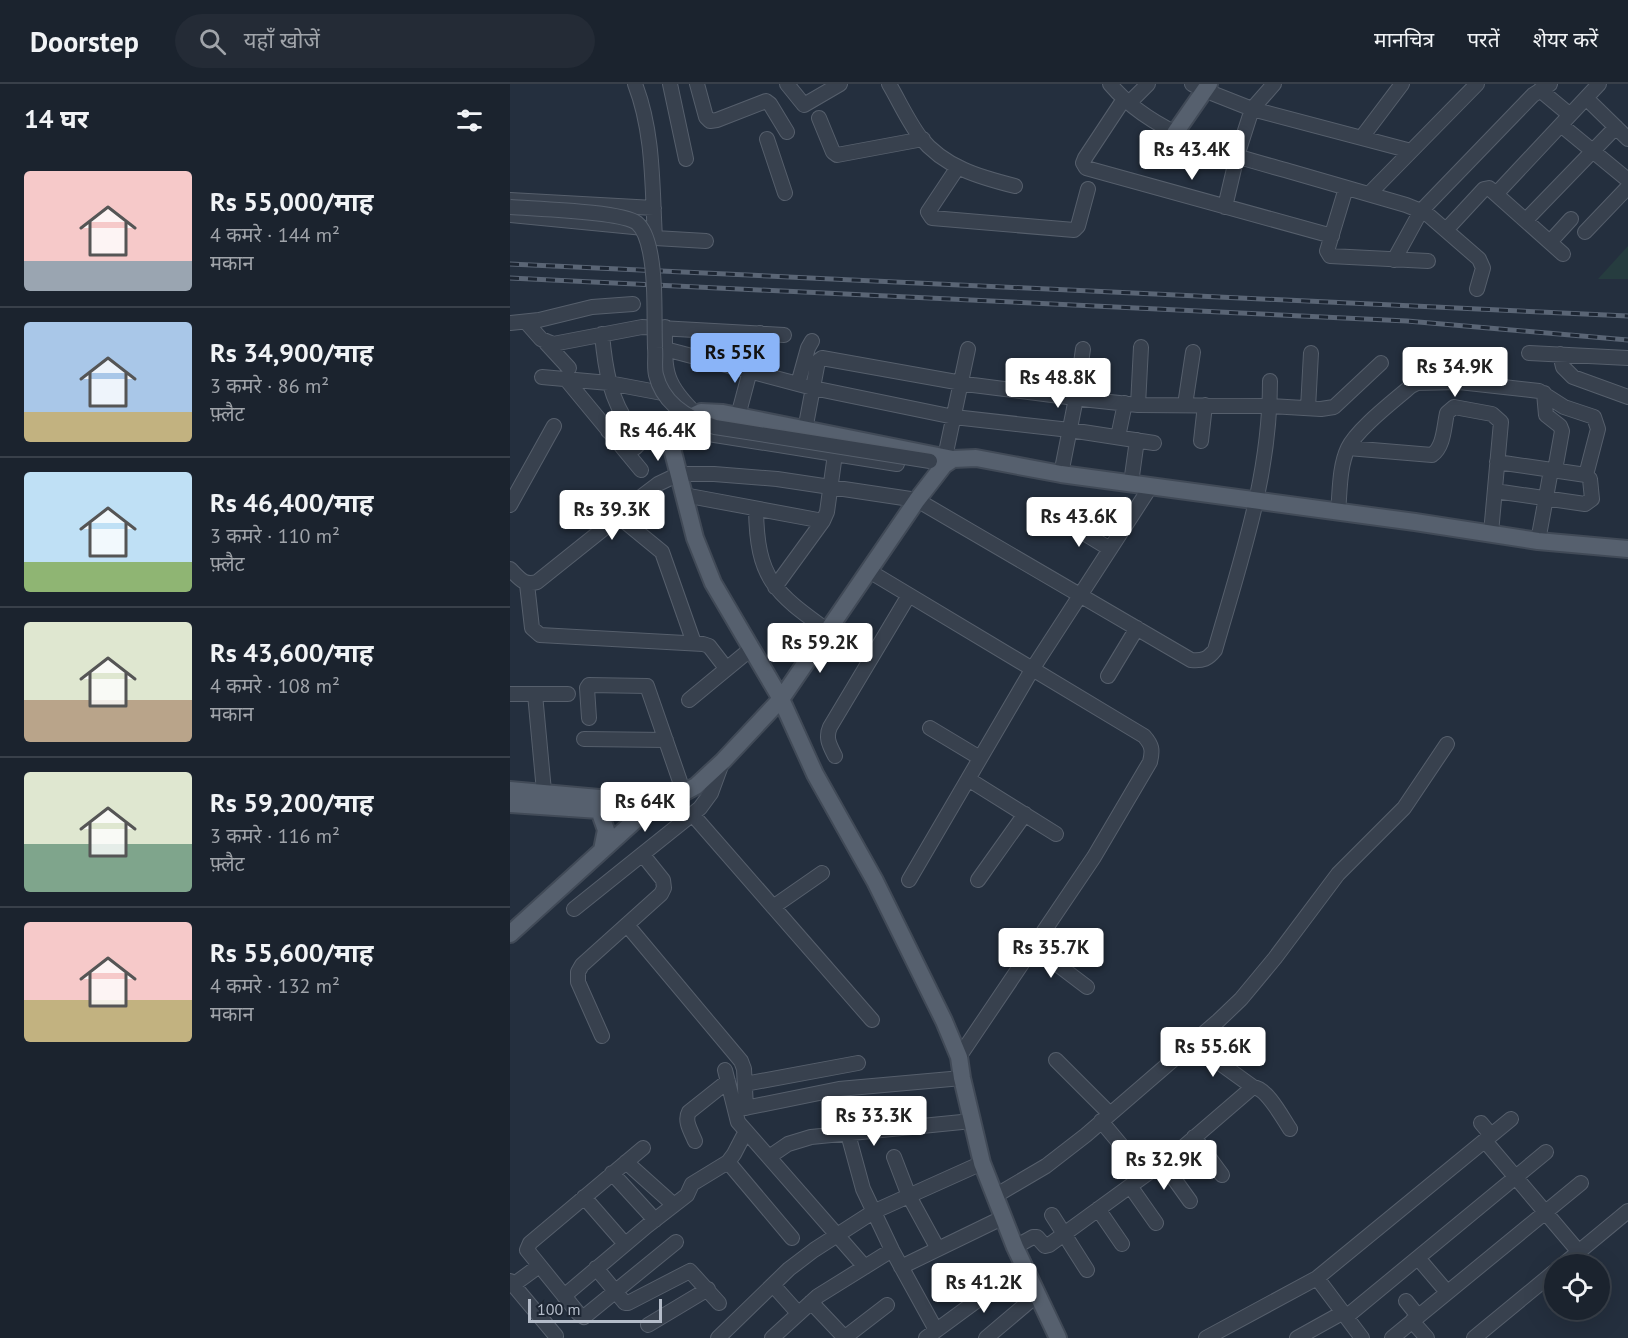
<!DOCTYPE html>
<html lang="hi">
<meta charset="utf-8">
<style>
body{margin:0;font-family:"PT Sans","Noto Sans Devanagari",sans-serif;background:#242b36;color:#f1f3f6;height:100vh;display:flex;flex-direction:column;font-size:22px;white-space:nowrap}
*{box-sizing:border-box;margin:0}
p{font-size:20px;color:#a0a4aa}
.icon{flex:none;width:33px;height:33px;fill:none;stroke:currentColor;stroke-width:2;stroke-linecap:round;stroke-linejoin:round}
.map{position:relative;flex:1;overflow:hidden}
.details{display:flex;flex-direction:column;background:#1b232e;width:510px}
.details>*{flex:none}
.fabs{position:absolute;left:1034px;top:1170px;display:grid;gap:12px}
.fabs a{display:grid;place-items:center;width:66px;height:66px;border-radius:50%;background:#1b232e;box-shadow:0 6px 24px #0002,0 0 0 2px #39404a;font-size:30px}
.scale{position:absolute;left:18px;bottom:15px;width:134px;box-sizing:border-box;padding-left:6px;border:3px solid #b4bcc9;border-top:0;font-size:16px;line-height:21px;white-space:nowrap;color:#b4bcc9;-webkit-text-stroke:4px #1d2633;paint-order:stroke}
.price{position:absolute;translate:-50% -51px;padding:0 14px;border-radius:6px;background:#fff;color:#222;font-size:20px;line-height:39px;filter:drop-shadow(0 2px 3px #0008)}
.price::after{content:'';position:absolute;left:50%;top:36px;width:18px;height:14px;margin-left:-9px;background:inherit;clip-path:polygon(0 0,100% 0,50% 100%)}
.price.active{background:#8ab4f8;color:#111}
ul{padding:0;list-style:none}
li{display:flex;align-items:center;gap:18px;height:150px;padding:0 24px}
li+li{border-top:2px solid #39404a}
li span{display:grid;place-items:center;flex:none;width:168px;height:120px;border-radius:6px;color:#555}
li>.icon{margin-inline-start:auto}
span .icon{width:72px;height:72px;fill:#fffc;stroke-width:1}
li b{font-size:26px}
h2{display:flex;justify-content:space-between;align-items:center;height:72px;padding:0 24px;font-size:26px}
header{display:flex;align-items:center;gap:36px;box-sizing:border-box;height:84px;padding:0 30px;background:#1b232e;border-bottom:2px solid #39404a}
header strong{font-size:28px}
nav{display:flex;gap:33px;margin-inline-start:auto;font-size:21px}
.search{width:420px;height:54px;background:#242b36;display:flex;align-items:center;gap:15px;box-sizing:border-box;padding:0 21px;border-radius:33px;color:#a0a4aa;font-size:22px}
main{display:flex;flex:1;min-height:0}
.map>svg:first-child{display:block}
.green{fill:#263c3f}
.lines{fill:none;stroke-linecap:round;stroke-linejoin:round}
.minor-casing{stroke:#565f6c;stroke-width:16}
.major-casing{stroke:#414a57;stroke-width:20}
.minor{stroke:#38414e;stroke-width:14}
.major{stroke:#56606e;stroke-width:16}
.rail-casing{stroke:#5a6575;stroke-width:5}
.rail{stroke:#1d2633;stroke-width:3;stroke-dasharray:9;stroke-linecap:butt}
.minor-bridge-casing{stroke:#565f6c;stroke-width:16;stroke-linecap:butt}
.minor-bridge{stroke:#38414e;stroke-width:14}
</style>
<header>
<strong>Doorstep</strong>
<div class="search"><svg class="icon" aria-label="search" viewBox="0 0 24 24"><circle cx="10" cy="10" r="6"/><path d="M15 15l6 6"/></svg>यहाँ खोजें</div>
<nav><a>मानचित्र</a><a>परतें</a><a>शेयर करें</a></nav>
</header>
<main>
<section class="details">
<h2>14 घर<svg class="icon" aria-label="filters" viewBox="0 0 24 24"><path d="M4 7h16M4 17h16"/><circle cx="9" cy="7" r="2"/><circle cx="15" cy="17" r="2"/></svg></h2>
<ul>
<li><span style="background:linear-gradient(#f6c9c9 75%,#9aa5b1 0)"><svg class="icon" aria-label="home" viewBox="0 0 24 24"><path d="M3 11l9-7 9 7M6 9v11h12V9"/></svg></span><div><b>Rs 55,000/माह</b><p>4 कमरे · 144 m²</p><p>मकान</p></div></li>
<li><span style="background:linear-gradient(#a9c7e8 75%,#c2b280 0)"><svg class="icon" aria-label="home" viewBox="0 0 24 24"><path d="M3 11l9-7 9 7M6 9v11h12V9"/></svg></span><div><b>Rs 34,900/माह</b><p>3 कमरे · 86 m²</p><p>फ़्लैट</p></div></li>
<li><span style="background:linear-gradient(#bfe0f5 75%,#8fb573 0)"><svg class="icon" aria-label="home" viewBox="0 0 24 24"><path d="M3 11l9-7 9 7M6 9v11h12V9"/></svg></span><div><b>Rs 46,400/माह</b><p>3 कमरे · 110 m²</p><p>फ़्लैट</p></div></li>
<li><span style="background:linear-gradient(#dfe7d0 65%,#b9a48a 0)"><svg class="icon" aria-label="home" viewBox="0 0 24 24"><path d="M3 11l9-7 9 7M6 9v11h12V9"/></svg></span><div><b>Rs 43,600/माह</b><p>4 कमरे · 108 m²</p><p>मकान</p></div></li>
<li><span style="background:linear-gradient(#dfe7d0 60%,#7fa58c 0)"><svg class="icon" aria-label="home" viewBox="0 0 24 24"><path d="M3 11l9-7 9 7M6 9v11h12V9"/></svg></span><div><b>Rs 59,200/माह</b><p>3 कमरे · 116 m²</p><p>फ़्लैट</p></div></li>
<li><span style="background:linear-gradient(#f6c9c9 65%,#c2b280 0)"><svg class="icon" aria-label="home" viewBox="0 0 24 24"><path d="M3 11l9-7 9 7M6 9v11h12V9"/></svg></span><div><b>Rs 55,600/माह</b><p>4 कमरे · 132 m²</p><p>मकान</p></div></li>
</ul>
</section>
<div class="map">
<svg width="1118" height="1254" viewBox="0 0 1118 1254">
<rect width="100%" height="100%" fill="#242f3e"/>
<!-- green -->
<path class="green" d="M1118 162V195H1088Z"/>
<g class="lines">
<!-- minor casing -->
<g class="minor-casing">
<path id="minor" d="M125 0C144 49 142 103 145 154L196 157
M160 0 176 75
M187 0 196 33 200 37 207 36 256 17 260 20 277 48
M277 0 294 21 330 0
M379 0C389 17 398 37 410 53 434 83 469 93 505 102
M600 0C645 53 718 70 782 88 820 99 858 110 896 121L916 129 969 175 973 184 967 205
M682 0 694 6 742 25 901 67
M1030 6 1060 31
M1076 14 1118 55
M614 15 575 74 573 79 576 84 822 152
M619 19 638 0
M309 34 323 68 327 71 413 55
M1051 41 1118 96
M852 53 892 0
M257 55 275 109
M448 83 418 128 422 134 564 146 568 142 578 105
M836 104 817 167 820 172 918 177
M987 109 1089 0
M859 110 967 0
M0 116 144 124
M715 123 727 72 742 25 764 0
M0 131 134 144
M1016 136 1106 43
M936 146 974 105 979 104 1053 170
M1075 148 1118 103
M1040 158 1061 135
M884 176 911 127 1023 11 1040 0
M16 238 31 255 43 260 132 243 274 251
M0 239 29 236 82 223 123 220
M155 243C155 287 153 298 186 330
M92 250C95 284 100 316 121 344
M36 259 59 284
M155 265 303 304 444 333 560 346 644 359
M1019 269 1118 274
M1050 270 1053 283 1063 293 1118 313
M32 293 99 299 168 312
M55 294 131 386
M288 300 298 264 302 257
M1034 309 1036 331 1050 342 1052 347 1045 386
M628 321 631 263
M675 321 683 268
M798 324 801 269
M228 332 250 249
M167 345 387 380
M295 346 308 277 312 274 463 301 581 316 628 321 760 322 811 325 824 323 871 279
M98 347 170 338
M608 353 615 319
M691 357 695 321
M125 364 147 341
M838 364 922 371C934 363 934 342 937 329L944 323 982 330 991 338 981 449
M435 373 458 265
M551 390 566 314 573 265
M621 399 627 356
M985 407 1075 420 1082 415 1080 395 1076 391 987 378
M174 411 313 437
M0 421 44 342
M119 422 148 400 169 390H204L267 395 407 416 681 576C693 577 698 575 705 566 731 475 760 393 760 297
M246 425C247 495 264 508 318 547
M828 428C830 408 829 383 838 364 847 345 884 317 901 302L907 299 949 298 1029 307 1054 323 1084 333 1088 345 1076 391
M554 437 600 465
M1028 457 1041 386
M0 485C9 494 14 502 27 498L107 434 113 436 152 468 184 559
M359 487 634 652C642 661 643 666 640 678L584 773 449 973
M17 500 22 544 30 551 193 560 199 562 216 584
M265 503 313 437 317 428 325 370
M598 592 627 544
M0 610H58
M25 610 35 718
M179 616 242 564
M79 634 77 604 79 601 137 602 174 709
M420 644 470 674
M74 655 156 656
M325 672C320 662 315 654 320 643L399 511
M458 695 546 750
M183 731 362 936
M399 796 523 584 641 402
M468 796 515 730
M263 823 312 789
M64 825 190 724 201 709 212 679
M117 841 231 977 234 985 236 1024
M523 862 577 903
M92 952 68 898V888L72 881 151 810 154 804 153 796 133 771
M682 959 743 1003
M546 976 600 1030
M215 986 228 1038 355 1183
M235 1000 348 979
M225 1026 329 1005 452 994
M591 1037 621 1073
M971 1039 981 1051
M338 1050 353 1105 382 1166 426 1246
M684 1053 712 1091
M185 1057C181 1047 174 1037 179 1028L218 997
M975 1057 1069 1168
M133 1064 20 1159 17 1166 68 1229 74 1233 166 1158
M259 1073 278 1060 301 1053 462 1037
M384 1073 399 1112 428 1165
M116 1078 164 1121
M218 1078 282 1154
M652 1078 680 1117
M102 1089 145 1136
M620 1102 646 1139
M485 1112 536 1082 576 1051 708 937 731 915 765 874 828 790 894 724 937 660
M74 1113 115 1160
M588 1125 612 1160
M542 1131 577 1186
M505 1163 523 1153H527L535 1162 539 1161 671 1065 743 1003C757 1004 772 1033 780 1045
M908 1174 937 1208
M1054 1180 1118 1127
M391 1183 494 1133
M86 1184 115 1219H118L180 1187 209 1219
M807 1194 852 1254
M0 1197 46 1252
M3 1201 29 1182
M263 1201 288 1229
M54 1212 137 1142 177 1111 182 1100 218 1078 224 1070 236 1047
M896 1217 908 1232
M301 1218 335 1254
M836 1233 1036 1068
M902 1237 917 1254
M138 1241 198 1205
M208 1254 279 1185 304 1166 363 1128 472 1079
M262 1254 308 1212 382 1166
M334 1254 377 1221
M416 1254 514 1182
M476 1254 527 1211
M696 1254 807 1194 1001 1035
M787 1254 832 1229
M882 1254 1071 1099
M964 1254 1044 1188"/>
</g>
<!-- major casing -->
<g class="major-casing">
<path id="major" d="M665 49 699 0
M443 375 213 329 191 328 170 338 164 352 163 368 185 454 203 499 271 615 305 690 365 797 434 937 449 973 452 994 472 1079 505 1163 548 1254
M0 706 89 714 114 720 142 721 160 716 186 702 213 677 271 615 407 416 434 381 443 375 466 374 551 390 905 438 1028 457 1118 465
M0 720 89 726 110 721
M89 726 96 746 92 766
M0 850 142 721"/>
</g>
<!-- minor -->
<use href="#minor" class="minor"/>
<!-- major -->
<use href="#major" class="major"/>
<!-- rail casing -->
<g class="rail-casing">
<path id="rail" d="M0 180 1118 232
M0 194 897 237 1118 256"/>
</g>
<!-- rail -->
<use href="#rail" class="rail"/>
<!-- minor-bridge casing -->
<g class="minor-bridge-casing">
<path id="minor-bridge" d="M0 123C24 125 111 127 127 139 135 146 138 158 140 168 146 198 144 232 145 264 146 272 144 283 146 291 153 320 179 335 205 343L420 377"/>
</g>
<!-- minor-bridge -->
<use href="#minor-bridge" class="minor-bridge"/>
</g>
</svg>
<div class="fabs">
<a><svg class="icon" aria-label="locate" viewBox="0 0 24 24"><circle cx="12" cy="12" r="6"/><path d="M12 2v4M12 18v4M2 12h4M18 12h4"/></svg></a>
</div>
<div class="scale">100 m</div>
<b class="price" style="left:682px;top:97px">Rs 43.4K</b>
<b class="price active" style="left:225px;top:300px">Rs 55K</b>
<b class="price" style="left:945px;top:314px">Rs 34.9K</b>
<b class="price" style="left:548px;top:325px">Rs 48.8K</b>
<b class="price" style="left:148px;top:378px">Rs 46.4K</b>
<b class="price" style="left:102px;top:457px">Rs 39.3K</b>
<b class="price" style="left:569px;top:464px">Rs 43.6K</b>
<b class="price" style="left:310px;top:590px">Rs 59.2K</b>
<b class="price" style="left:135px;top:749px">Rs 64K</b>
<b class="price" style="left:541px;top:895px">Rs 35.7K</b>
<b class="price" style="left:703px;top:994px">Rs 55.6K</b>
<b class="price" style="left:364px;top:1063px">Rs 33.3K</b>
<b class="price" style="left:654px;top:1107px">Rs 32.9K</b>
<b class="price" style="left:474px;top:1230px">Rs 41.2K</b>
</div>
</main>
